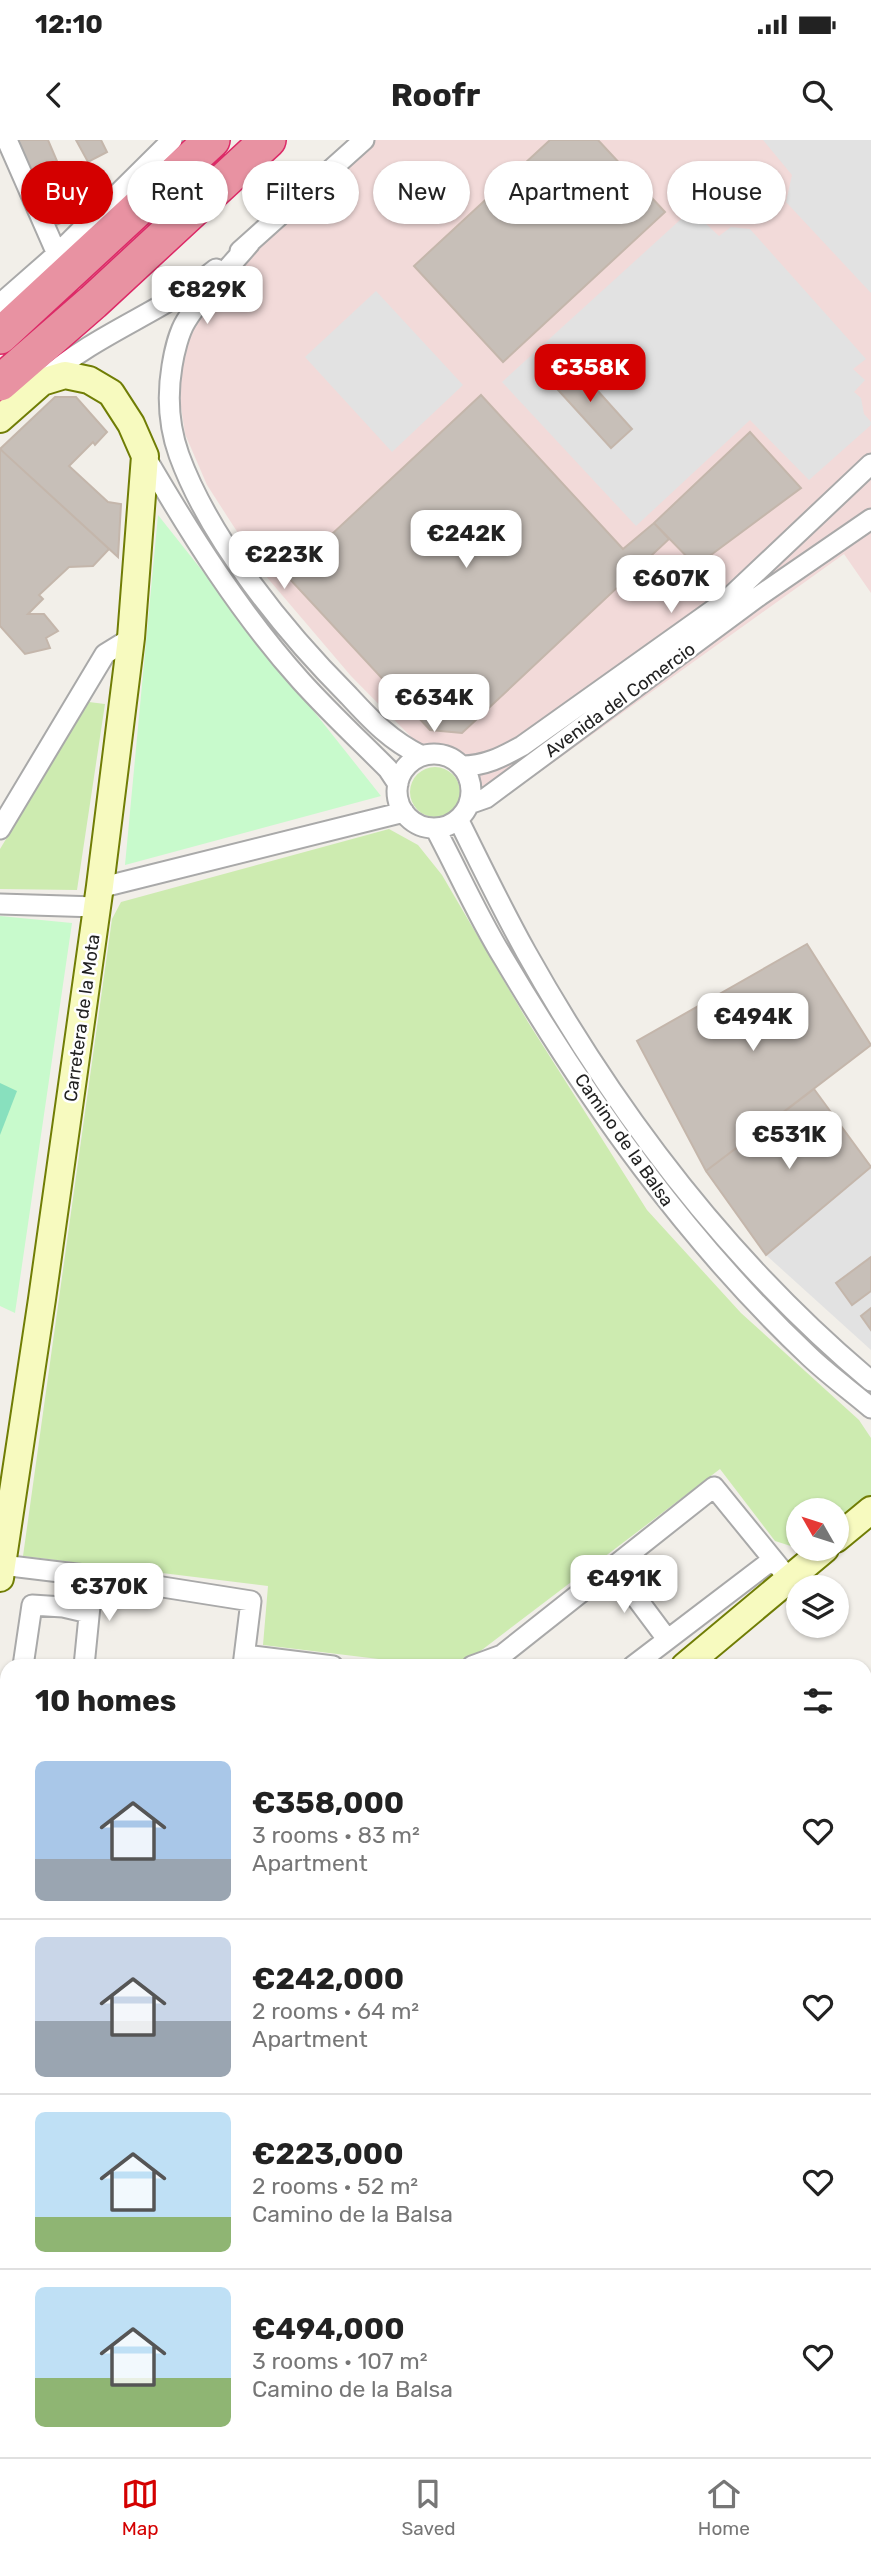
<!DOCTYPE html>
<meta charset="utf-8">
<style>
body{margin:0;font-family:Rubik,sans-serif;background:#f2f2f2;color:#222;height:100vh;display:flex;flex-direction:column;font-size:26px;white-space:nowrap}
*{box-sizing:border-box;margin:0}
p{font-size:23px;color:#767676}
.icon{flex:none;width:38px;height:38px;fill:none;stroke:currentColor;stroke-width:2;stroke-linecap:round;stroke-linejoin:round}
.map{position:relative;flex:1;overflow:hidden}
.side{position:absolute;left:0px;top:1519px;width:872px;height:798px;display:flex;flex-direction:column;background:#fff;border-radius:21px 21px 0 0;box-shadow:0 2px 5px #0004}
.side>*{flex:none}
.hud{position:absolute;left:21px;top:21px;width:830px;height:63px;display:flex;gap:14px}
.needle{width:46px;rotate:309deg}
.controls{position:absolute;left:786px;top:1358px;display:grid;gap:14px}
.controls a{display:grid;place-items:center;width:63px;height:63px;border-radius:50%;background:#fff;box-shadow:0 2px 5px #0004;font-size:35px}
.price{position:absolute;translate:-50% -60px;padding:0 16px;border-radius:14px;background:#fff;color:#222;font-size:23px;line-height:46px;filter:drop-shadow(0 2px 4px #0008)}
.price::after{content:'';position:absolute;left:50%;top:42px;width:21px;height:16px;margin-left:-10px;background:inherit;clip-path:polygon(0 0,100% 0,50% 100%)}
.price.current{background:#d40000;color:#fff}
ul{padding:0;list-style:none}
li{display:flex;align-items:center;gap:21px;height:175px;padding:0 35px}
li+li{border-top:2px solid #e0e0e0}
li span{display:grid;place-items:center;flex:none;width:196px;height:140px;border-radius:10px;color:#555}
li>.icon{margin-inline-start:auto}
span .icon{width:84px;height:84px;fill:#fffc;stroke-width:1}
li b{font-size:30px}
h2{display:flex;justify-content:space-between;align-items:center;height:84px;padding:0 35px;font-size:30px}
.pill{padding:0 24px;border-radius:32px;background:#fff;box-shadow:0 2px 5px #0004;font-size:24px;line-height:63px}
.pill.current{background:#d40000;color:#fff}
.status{display:flex;justify-content:space-between;align-items:center;height:49px;padding:0 35px;background:#fff;direction:ltr}
.status svg{height:19px;fill:currentColor}
header{display:flex;justify-content:space-between;align-items:center;height:91px;padding:0 35px;background:#fff;font-size:32px;font-weight:700}
.tab-bar{display:flex;justify-content:space-around;align-items:center;height:98px;border-top:2px solid #e0e0e0;background:#fff;font-size:19px;color:#767676}
.tab-bar a{display:grid;justify-items:center;gap:4px}
.tab-bar .current{color:#d40000}
.map>svg:first-child{display:block}
.commercial{fill:#f2dad9}
.grass{fill:#cdebb0}
.park{fill:#c8facc}
.pitch{fill:#88e0be}
.parking{fill:#e2e2e2}
.building{fill:#c7bfb8;stroke:#c4b6ab;stroke-width:2}
.lines{fill:none;stroke-linecap:round;stroke-linejoin:round}
.street-casing{stroke:#a9a9a9;stroke-width:23}
.secondary-casing{stroke:#707d05;stroke-width:30}
.highway-casing{stroke:#dc2a67;stroke-width:38}
.street{stroke:#fff;stroke-width:19}
.secondary{stroke:#f7fabf;stroke-width:26}
.highway{stroke:#e892a2;stroke-width:35}
.labels{text-anchor:middle;stroke-width:5;stroke-linejoin:round;paint-order:stroke}
.street-label{font-size:18px;fill:#222;stroke:#fff}
</style>
<div class="status"><b>12:10</b><svg viewBox="0 0 49 12"><path d="M0 12V9h3v3zM5 12V6h3v6zM10 12V3h3v9zM15 12V0h3v12zM26 1h20v11H26zM47 4h2v5h-2z"/></svg></div>
<header><svg class="icon" aria-label="back" viewBox="0 0 24 24"><path d="M15 5l-7 7 7 7"/></svg>Roofr<svg class="icon" aria-label="search" viewBox="0 0 24 24"><circle cx="10" cy="10" r="6"/><path d="M15 15l6 6"/></svg></header>
<div class="map">
<svg width="871" height="2317" viewBox="0 0 871 2317">
<rect width="100%" height="100%" fill="#f2efe9"/>
<!-- commercial -->
<path class="commercial" d="M374 0H871V453L844 414 487 670 470 615 421 607 351 536 265 435 207 345 185 294 176 233 196 180 272 94Z"/>
<!-- grass -->
<path class="grass" d="M89 562 105 564 77 750 0 749V709Z
M410 652a25 25 0 1 1 50 0a25 25 0 1 1-50 0Z
M389 689 418 705 442 735 528 882 647 1070 741 1173 859 1280 871 1298V1355L837 1380 836 1370H798L797 1408 775 1401 720 1329 470 1519 420 1524 263 1505 268 1446 23 1416 112 779 121 762Z"/>
<!-- park -->
<path class="park" d="M158 375 381 656 125 725Z
M0 776 72 783 15 1173 0 1166Z"/>
<!-- pitch -->
<path class="pitch" d="M0 943 17 951 0 995Z"/>
<!-- parking -->
<path class="parking" d="M763 0H871V153L786 62 792 35Z
M691 70 719 96 731 87 750 89 866 219 853 229 865 240 854 252 861 258 864 274 871 282V285L809 340 750 280 636 386 502 242Z
M376 151 463 245 392 312 305 217Z
M871 1027V1210L766 1115Z"/>
<!-- building -->
<path class="building" d="M18 0H48L77 68 70 72 71 75 61 79 63 82 54 86Z
M76 0H101L107 12 88 22Z
M550 0H598L665 72 503 222 414 126Z
M570 220 632 289 611 308 549 240Z
M481 255 623 409 654 383 669 399 462 593 430 590 287 436Z
M55 257H76L107 292 95 305 93 302 69 326 108 362 121 364 118 417 0 309Z
M750 292 801 348 696 426 654 383Z
M0 309 109 409 93 426 69 427 39 455 43 459 28 474H44L58 491 46 498 50 508 25 514 0 486Z
M807 804 871 905 706 1031 637 901Z
M814 949 871 1027 766 1115 706 1031Z
M871 1117V1151L852 1165 836 1143Z
M871 1168V1190L861 1176Z
M864 1978 871 1982V1997L864 2001Z
M871 2190V2264L864 2272V2199Z
M256 2310H283L277 2317H254L252 2315Z
M445 2310H510L499 2317H434Z
M650 2310H652L661 2317H645Z
M684 2310H702L697 2317Z
M821 2310H836L831 2317Z"/>
<g class="lines">
<!-- street casing -->
<g class="street-casing">
<path id="street" d="M7 0 57 114
M250 103C229 128 203 153 186 181 179 192 174 213 172 226 167 256 169 287 179 315 210 400 285 492 349 556 372 581 391 601 422 616
M240 111 364 0
M0 164 57 114 172 0
M45 239C97 193 163 172 216 129
M145 316C191 395 240 473 301 541 329 572 359 600 388 629L398 644
M397 651a37 37 0 1 1 74 0a37 37 0 1 1-74 0Z
M462 626C485 626 502 617 522 606L727 460 871 324
M469 664 486 658 759 456 871 379
M458 679C480 723 502 769 526 812 616 973 729 1122 871 1241
M435 688C458 731 478 777 504 819 590 964 687 1101 810 1217 829 1235 851 1251 871 1268
M0 689 105 514 131 498
M100 746 111 745 404 672
M0 764 97 767
M2 1425 93 1436 251 1461 243 1526
M614 1428 667 1499
M245 1515 333 1526
M23 1526 32 1465 63 1467 89 1473
M84 1526 93 1436
M472 1526 502 1515 714 1347 789 1439
M633 1526 772 1420
M864 1865 871 1858
M864 1890 871 1894
M0 1947H7
M864 2037 871 2027
M864 2155 871 2156
M864 2293 871 2284
M0 2304 12 2317
M197 2310 203 2317
M796 2310 806 2317
M371 2317 382 2310
M626 2317 631 2310
M847 2317 852 2310"/>
</g>
<!-- secondary casing -->
<g class="secondary-casing">
<path id="secondary" d="M0 279 42 242 65 235 89 240 111 253 131 284 145 316 131 498 100 746 42 1159 0 1438
M836 1399 871 1370
M685 1526 825 1409
M0 1636 7 1637"/>
</g>
<!-- highway casing -->
<g class="highway-casing">
<path id="highway" d="M0 196 212 0
M0 243 93 162 268 0"/>
</g>
<!-- street -->
<use href="#street" class="street"/>
<!-- secondary -->
<use href="#secondary" class="secondary"/>
<!-- highway -->
<use href="#highway" class="highway"/>
</g>
<g class="labels">
<!-- street labels -->
<g class="street-label">
<text transform="translate(620 560) rotate(-36)" y="6">Avenida del Comercio</text>
<text transform="translate(82 878) rotate(-82)" y="6">Carretera de la Mota</text>
<text transform="translate(624 1000) rotate(55)" y="6">Camino de la Balsa</text>
</g>
</g>
</svg>
<div class="controls">
<a><svg class="needle" viewBox="-14 -14 28 28"><path d="M0-13l5 13h-10z" fill="#e53935"/><path d="M0 13l5-13h-10z" fill="#767676"/></svg></a>
<a><svg class="icon" aria-label="layers" viewBox="0 0 24 24"><path d="M12 4l9 5-9 5-9-5zM3 14l9 5 9-5"/></svg></a>
</div>
<b class="price" style="left:207px;top:186px">€829K</b>
<b class="price current" style="left:590px;top:264px">€358K</b>
<b class="price" style="left:466px;top:430px">€242K</b>
<b class="price" style="left:284px;top:451px">€223K</b>
<b class="price" style="left:671px;top:475px">€607K</b>
<b class="price" style="left:434px;top:594px">€634K</b>
<b class="price" style="left:753px;top:913px">€494K</b>
<b class="price" style="left:789px;top:1031px">€531K</b>
<b class="price" style="left:624px;top:1475px">€491K</b>
<b class="price" style="left:109px;top:1483px">€370K</b>
<div class="hud">
<a class="pill current">Buy</a>
<a class="pill">Rent</a>
<a class="pill">Filters</a>
<a class="pill">New</a>
<a class="pill">Apartment</a>
<a class="pill">House</a>
</div>
<section class="side">
<h2>10 homes<svg class="icon" aria-label="filters" viewBox="0 0 24 24"><path d="M4 7h16M4 17h16"/><circle cx="9" cy="7" r="2"/><circle cx="15" cy="17" r="2"/></svg></h2>
<ul>
<li><span style="background:linear-gradient(#a9c7e8 70%,#9aa5b1 0)"><svg class="icon" aria-label="home" viewBox="0 0 24 24"><path d="M3 11l9-7 9 7M6 9v11h12V9"/></svg></span><div><b>€358,000</b><p>3 rooms · 83 m²</p><p>Apartment</p></div><svg class="icon" aria-label="heart" viewBox="0 0 24 24"><path d="M12 20l-8-8c-3-5 5-10 8-4 3-6 11-1 8 4z"/></svg></li>
<li><span style="background:linear-gradient(#c9d6e8 60%,#9aa5b1 0)"><svg class="icon" aria-label="home" viewBox="0 0 24 24"><path d="M3 11l9-7 9 7M6 9v11h12V9"/></svg></span><div><b>€242,000</b><p>2 rooms · 64 m²</p><p>Apartment</p></div><svg class="icon" aria-label="heart" viewBox="0 0 24 24"><path d="M12 20l-8-8c-3-5 5-10 8-4 3-6 11-1 8 4z"/></svg></li>
<li><span style="background:linear-gradient(#bfe0f5 75%,#8fb573 0)"><svg class="icon" aria-label="home" viewBox="0 0 24 24"><path d="M3 11l9-7 9 7M6 9v11h12V9"/></svg></span><div><b>€223,000</b><p>2 rooms · 52 m²</p><p>Camino de la Balsa</p></div><svg class="icon" aria-label="heart" viewBox="0 0 24 24"><path d="M12 20l-8-8c-3-5 5-10 8-4 3-6 11-1 8 4z"/></svg></li>
<li><span style="background:linear-gradient(#bfe0f5 65%,#8fb573 0)"><svg class="icon" aria-label="home" viewBox="0 0 24 24"><path d="M3 11l9-7 9 7M6 9v11h12V9"/></svg></span><div><b>€494,000</b><p>3 rooms · 107 m²</p><p>Camino de la Balsa</p></div><svg class="icon" aria-label="heart" viewBox="0 0 24 24"><path d="M12 20l-8-8c-3-5 5-10 8-4 3-6 11-1 8 4z"/></svg></li>
</ul>
</section>
</div>
<nav class="tab-bar">
<a class="current"><svg class="icon" aria-label="map" viewBox="0 0 24 24"><path d="M3 6l6-2 6 2 6-2v14l-6 2-6-2-6 2zM9 4v14M15 6v14"/></svg>Map</a>
<a><svg class="icon" aria-label="saved" viewBox="0 0 24 24"><path d="M7 4h10v16l-5-4-5 4z"/></svg>Saved</a>
<a><svg class="icon" aria-label="home" viewBox="0 0 24 24"><path d="M3 11l9-7 9 7M6 9v11h12V9"/></svg>Home</a>
</nav>
